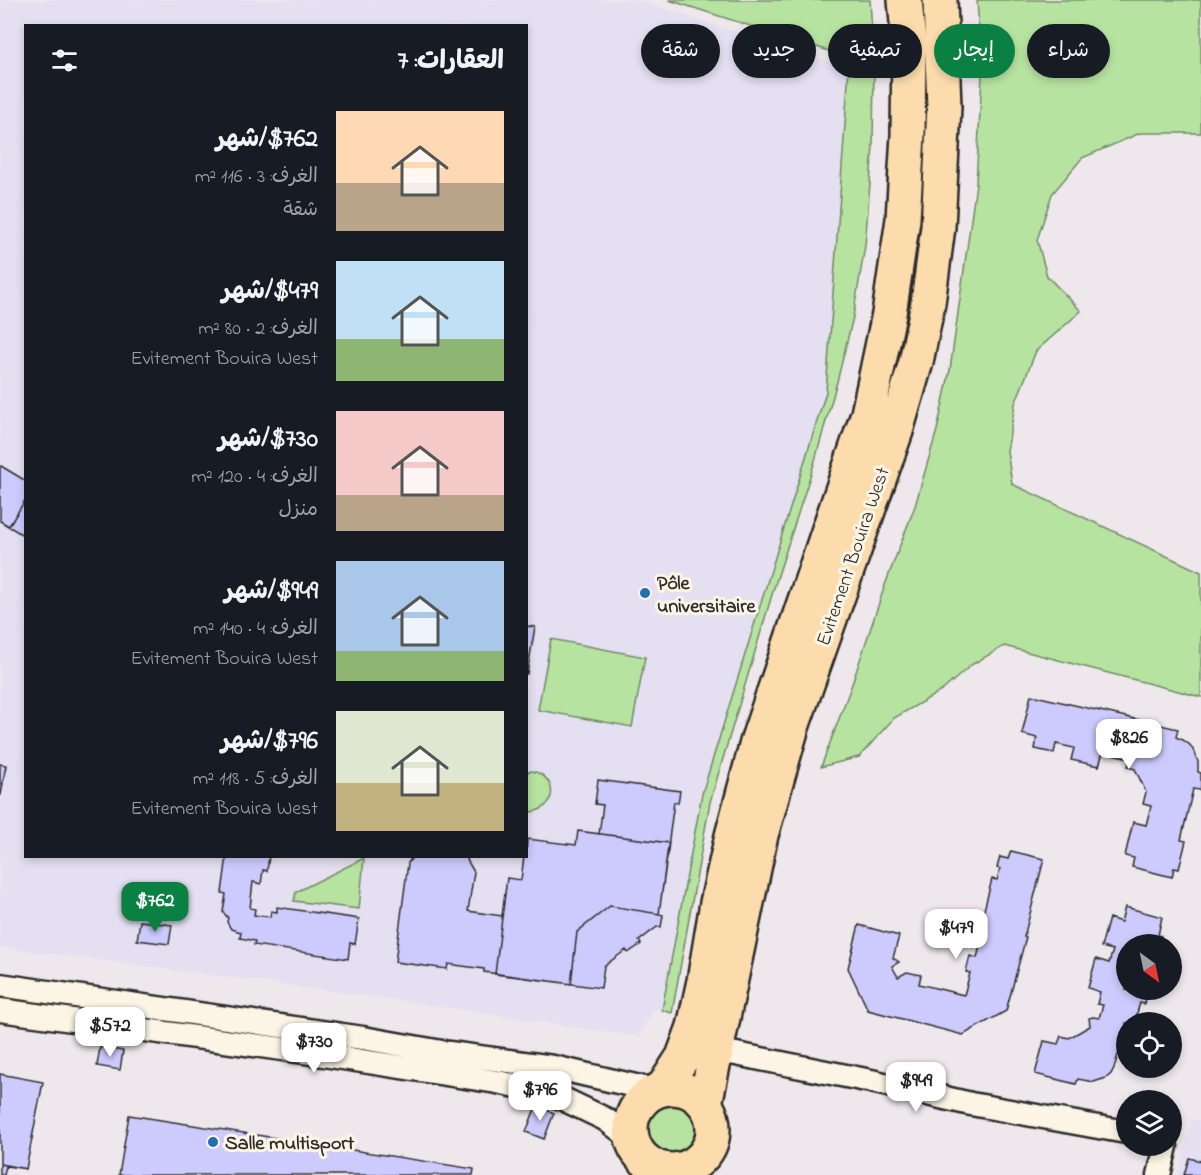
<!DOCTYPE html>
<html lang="ar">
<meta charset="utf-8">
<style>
body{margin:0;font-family:"Indie Flower","Playpen Sans Arabic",sans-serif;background:#20242c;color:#f1f3f6;direction:rtl;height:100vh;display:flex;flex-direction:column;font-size:22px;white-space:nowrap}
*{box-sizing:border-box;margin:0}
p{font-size:20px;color:#9ea1a6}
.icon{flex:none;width:33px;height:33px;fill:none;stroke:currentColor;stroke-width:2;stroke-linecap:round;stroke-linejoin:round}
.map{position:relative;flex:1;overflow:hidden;direction:ltr}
.sheet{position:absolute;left:24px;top:24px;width:504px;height:834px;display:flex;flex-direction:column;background:#171b24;border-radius:0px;box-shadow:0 3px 9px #0003;direction:rtl}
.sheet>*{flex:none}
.guide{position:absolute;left:546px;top:24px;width:564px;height:54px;direction:rtl;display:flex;gap:12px}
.needle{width:39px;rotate:147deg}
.fabs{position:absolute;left:1116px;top:934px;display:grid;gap:12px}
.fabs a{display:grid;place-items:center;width:66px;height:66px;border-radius:50%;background:#171b24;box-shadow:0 3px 9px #0003;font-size:30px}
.price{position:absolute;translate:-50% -51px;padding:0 14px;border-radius:12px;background:#fff;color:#222;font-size:20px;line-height:39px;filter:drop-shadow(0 2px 3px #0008)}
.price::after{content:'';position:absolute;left:50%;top:36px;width:18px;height:14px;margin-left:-9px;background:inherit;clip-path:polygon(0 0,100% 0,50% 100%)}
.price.selected{background:#0b8043;color:#fff}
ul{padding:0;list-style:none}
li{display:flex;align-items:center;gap:18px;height:150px;padding:0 24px}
li span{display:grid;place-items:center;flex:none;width:168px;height:120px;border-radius:0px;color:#555}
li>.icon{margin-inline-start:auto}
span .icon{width:72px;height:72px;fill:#fffc;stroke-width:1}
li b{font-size:26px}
h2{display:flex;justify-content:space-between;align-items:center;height:72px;padding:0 24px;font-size:26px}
.chip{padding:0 21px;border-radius:27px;background:#171b24;box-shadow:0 3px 9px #0003;font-size:21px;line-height:54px}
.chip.selected{background:#0b8043;color:#fff}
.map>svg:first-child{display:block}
.built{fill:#e4dff1;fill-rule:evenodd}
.green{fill:#b7e3a1;stroke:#718766;stroke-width:1.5}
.building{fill:#cdcbfe;stroke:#2b2b2b;stroke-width:1.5}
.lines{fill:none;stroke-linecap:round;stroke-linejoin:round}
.street-casing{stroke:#2b2b2b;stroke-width:27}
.highway-casing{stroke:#2b2b2b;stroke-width:38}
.street{stroke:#fcf5e5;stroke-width:22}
.highway{stroke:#fcdcac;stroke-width:33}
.poi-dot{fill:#1f6fb2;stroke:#fcf5e5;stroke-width:2}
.labels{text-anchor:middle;stroke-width:6;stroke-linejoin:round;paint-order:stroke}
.street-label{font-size:20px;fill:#2b2b2b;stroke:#fcf5e5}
.poi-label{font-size:20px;font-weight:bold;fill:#2b2b2b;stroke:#fcf5e5;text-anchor:start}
</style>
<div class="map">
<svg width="1201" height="1175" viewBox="0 0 1201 1175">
<rect width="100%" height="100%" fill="#eee8ec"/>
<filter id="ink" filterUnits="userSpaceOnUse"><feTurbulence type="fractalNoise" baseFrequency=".0167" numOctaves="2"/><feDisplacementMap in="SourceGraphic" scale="12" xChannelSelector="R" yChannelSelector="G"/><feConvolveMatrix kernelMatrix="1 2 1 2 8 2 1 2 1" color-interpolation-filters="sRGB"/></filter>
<g filter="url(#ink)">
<!-- built -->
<path class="built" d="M0 0H637L849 68 826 392 702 794 662 1010 654 1009 642 1029 641 1037 369 996 0 947ZM26 26H526V856H26Z
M1192 1119 1201 1121V1175H1178Z"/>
<!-- green -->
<path class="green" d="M669 0H870L874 66 873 146 865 246 853 317 838 378 814 464 774 588 710 802 672 1013 662 1010 702 794 826 392 849 68 848 57Z
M977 0H1201V133H1140L1082 158 1052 194 1037 240 1047 276 1081 311 1036 351 1015 404 1007 451 1012 484 1201 572V697L1004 646 971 665 943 690 894 718 859 757 821 767 852 684 885 585 915 506 937 430 950 370 976 184 982 76Z
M551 639 645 657 632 727 538 710Z
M532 771C560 777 557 812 528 812L527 772Z
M364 858 359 909 294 901 296 892Z
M643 1131a29 29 0 1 1 58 0a29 29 0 1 1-58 0Z"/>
<!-- building -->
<path class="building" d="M1 466 26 481V537L0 521V468Z
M1 466 26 481V499L9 526 0 521V468Z
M526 626 535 627 527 674H526Z
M1031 695 1178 729 1176 737 1183 740 1190 745 1195 753 1198 762V772L1201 773V786L1200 790 1193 789 1181 840 1186 841 1179 869 1174 868 1172 877 1132 867 1134 858 1125 856 1133 822 1146 825 1151 806 1143 804 1146 792 1135 769 1128 767 1130 758 1103 752 1099 766 1071 760 1074 748 1056 744 1054 753 1035 749 1037 738 1022 734Z
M0 764 6 765 1 795H0Z
M0 764 6 765 1 795H0Z
M598 780 680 791 678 803 674 802 659 914 663 915 661 927H657L639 941 641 944 628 953 626 950 604 966 601 988 484 972V969L448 964 447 969 395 962 408 863 413 856H468L467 860 474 872 468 911 502 916 507 878 521 880 524 856H526L527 839 576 845 578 831 599 834 603 805 595 804Z
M578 831 669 843 659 914 610 906 577 932 571 984 495 974 507 878 521 880 524 856H526L527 839 576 845Z
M1011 851 1044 859 1024 937H1026L1006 1011 963 1035 868 1010 848 968 859 925 899 936 893 958 899 962 892 966 898 977 907 972 921 975 919 984 964 995 970 973 966 972 970 956 977 958 981 942 976 941 992 879 997 880 1000 869 997 868 1000 857 1008 859Z
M227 856H269L267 871 263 870 261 884 253 882 250 908 255 909 254 915 270 917 271 911 277 912V907L359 919 355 944 350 943 348 959 254 945 255 941 240 938 241 932 231 929 227 922 228 918 223 912 226 894 222 893Z
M150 886 169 889 167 907 147 904Z
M1125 907 1162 917 1158 935 1161 936 1159 945H1126V990H1147L1144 1004 1140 1003 1134 1023H1126L1125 1057 1118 1055 1114 1068 1111 1074 1106 1078 1094 1082 1078 1079 1076 1084 1035 1074 1044 1041 1058 1044 1061 1036 1069 1038 1090 1026 1089 1018 1093 1017 1099 1018 1103 1005 1097 1004 1100 992 1088 988 1096 959 1109 963 1113 950 1101 947 1109 918 1121 922Z
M140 921 172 925 169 944 137 940Z
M100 1047 123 1051 120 1070 97 1066Z
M0 1074 43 1082 26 1169 6 1166 4 1175H0Z
M0 1074 43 1082 26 1169 0 1164Z
M536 1106 554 1113 544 1139 526 1132Z
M129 1115 474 1169 473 1175H119Z
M1189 1158 1201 1161V1175H1184Z"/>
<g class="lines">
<!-- street casing -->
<g class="street-casing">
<path id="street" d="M0 985 363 1038 442 1052 553 1067 657 1091
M0 1010 304 1052 497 1082 536 1090 557 1096 605 1119 631 1138
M716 1050 871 1081 971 1104 1126 1132
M1159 1175 1166 1146"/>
</g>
<!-- highway casing -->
<g class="highway-casing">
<path id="highway" d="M631 1129a41 41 0 1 1 82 0a41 41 0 1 1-82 0Z
M663 1088 683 1057 694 1027 704 981 717 903 732 836 758 739 868 414 889 314 903 219 908 135 909 45 905 0
M705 1104 761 835 792 727 896 431 916 362 928 303 938 227 944 107 940 0"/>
</g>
<!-- street -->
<use href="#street" class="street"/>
<!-- highway -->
<use href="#highway" class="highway"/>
</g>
</g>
<!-- markers -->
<g class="poi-dot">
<circle cx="645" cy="593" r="6"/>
<circle cx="213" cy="1142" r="6"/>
</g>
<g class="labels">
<!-- street labels -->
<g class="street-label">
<text transform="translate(852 556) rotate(-71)" y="7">Evitement Bouira West</text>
</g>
<!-- poi labels -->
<g class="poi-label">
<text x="657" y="589">Pôle<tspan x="657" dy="23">universitaire</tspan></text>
<text x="225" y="1149">Salle multisport</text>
</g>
</g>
</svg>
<div class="fabs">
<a><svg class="needle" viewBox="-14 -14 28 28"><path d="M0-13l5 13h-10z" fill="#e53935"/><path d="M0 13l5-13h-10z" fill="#9ea1a6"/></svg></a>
<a><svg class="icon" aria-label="locate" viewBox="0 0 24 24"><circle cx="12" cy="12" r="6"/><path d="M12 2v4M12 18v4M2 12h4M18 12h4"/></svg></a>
<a><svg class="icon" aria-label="layers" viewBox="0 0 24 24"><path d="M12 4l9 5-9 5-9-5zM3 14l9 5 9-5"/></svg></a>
</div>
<b class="price" style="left:1129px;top:770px">$826</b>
<b class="price selected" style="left:155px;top:933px">$762</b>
<b class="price" style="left:956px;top:960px">$479</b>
<b class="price" style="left:110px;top:1058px">$572</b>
<b class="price" style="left:314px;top:1074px">$730</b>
<b class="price" style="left:916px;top:1113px">$949</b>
<b class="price" style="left:540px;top:1122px">$796</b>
<div class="guide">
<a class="chip">شراء</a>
<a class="chip selected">إيجار</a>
<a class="chip">تصفية</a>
<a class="chip">جديد</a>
<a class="chip">شقة</a>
</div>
<section class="sheet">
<h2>العقارات: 7<svg class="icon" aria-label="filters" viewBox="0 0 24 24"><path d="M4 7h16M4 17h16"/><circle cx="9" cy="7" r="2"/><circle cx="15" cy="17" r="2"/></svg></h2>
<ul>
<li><span style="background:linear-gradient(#ffd9b3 60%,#b9a48a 0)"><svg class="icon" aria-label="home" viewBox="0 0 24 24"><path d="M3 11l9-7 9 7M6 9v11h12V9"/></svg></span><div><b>$762/شهر</b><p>الغرف: 3 · 116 m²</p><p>شقة</p></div></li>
<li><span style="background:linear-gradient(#bfe0f5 65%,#8fb573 0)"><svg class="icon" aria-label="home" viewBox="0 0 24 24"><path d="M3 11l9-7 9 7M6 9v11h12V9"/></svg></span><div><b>$479/شهر</b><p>الغرف: 2 · 80 m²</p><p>Evitement Bouira West</p></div></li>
<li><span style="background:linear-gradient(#f6c9c9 70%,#b9a48a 0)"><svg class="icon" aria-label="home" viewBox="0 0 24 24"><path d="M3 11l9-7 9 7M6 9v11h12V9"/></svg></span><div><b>$730/شهر</b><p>الغرف: 4 · 120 m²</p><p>منزل</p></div></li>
<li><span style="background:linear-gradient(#a9c7e8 75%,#8fb573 0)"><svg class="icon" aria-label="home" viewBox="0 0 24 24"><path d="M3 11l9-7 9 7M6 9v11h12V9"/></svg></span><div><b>$949/شهر</b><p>الغرف: 4 · 140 m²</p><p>Evitement Bouira West</p></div></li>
<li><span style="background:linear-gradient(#dfe7d0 60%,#c2b280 0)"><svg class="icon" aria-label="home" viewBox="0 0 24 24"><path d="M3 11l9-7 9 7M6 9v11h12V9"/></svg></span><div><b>$796/شهر</b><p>الغرف: 5 · 118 m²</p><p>Evitement Bouira West</p></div></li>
</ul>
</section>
</div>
